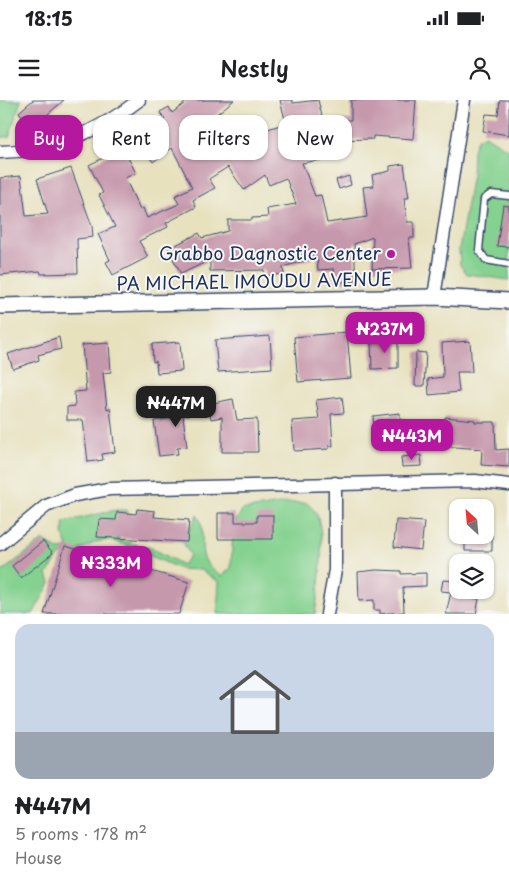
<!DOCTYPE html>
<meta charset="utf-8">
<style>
body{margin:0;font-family:"Playpen Sans",sans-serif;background:#f2f2f2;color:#202124;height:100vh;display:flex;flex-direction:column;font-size:19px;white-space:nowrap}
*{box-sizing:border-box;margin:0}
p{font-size:16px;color:#757577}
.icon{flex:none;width:28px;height:28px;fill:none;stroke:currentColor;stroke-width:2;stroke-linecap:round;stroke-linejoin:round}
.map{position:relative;height:514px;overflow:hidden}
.sheet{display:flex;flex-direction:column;background:#fff;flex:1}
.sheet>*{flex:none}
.top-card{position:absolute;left:15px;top:15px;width:480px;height:45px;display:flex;gap:10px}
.needle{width:32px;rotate:334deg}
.fabs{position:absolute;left:449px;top:399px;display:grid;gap:10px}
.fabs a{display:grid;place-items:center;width:45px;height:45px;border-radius:10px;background:#fff;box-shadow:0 1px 4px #0004;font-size:25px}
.price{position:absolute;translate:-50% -42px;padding:0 11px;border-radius:10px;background:#b5179e;color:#fff;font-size:16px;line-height:32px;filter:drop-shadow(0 1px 2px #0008)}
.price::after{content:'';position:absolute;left:50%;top:30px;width:15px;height:11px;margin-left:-8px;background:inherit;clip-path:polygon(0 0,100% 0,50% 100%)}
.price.current{background:#222;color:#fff}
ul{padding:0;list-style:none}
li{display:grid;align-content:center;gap:10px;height:265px;padding:0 15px}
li+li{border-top:1px solid #e0e0e0}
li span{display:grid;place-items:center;height:155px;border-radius:15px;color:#555}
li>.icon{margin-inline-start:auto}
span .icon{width:90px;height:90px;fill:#fffc;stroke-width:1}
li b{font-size:21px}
.chip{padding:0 18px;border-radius:15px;background:#fff;box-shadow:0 1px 4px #0004;font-size:18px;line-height:45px}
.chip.current{background:#b5179e;color:#fff}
.status{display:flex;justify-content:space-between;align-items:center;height:35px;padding:0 25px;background:#fff;direction:ltr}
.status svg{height:14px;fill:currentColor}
header{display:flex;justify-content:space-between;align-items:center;height:65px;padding:0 15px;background:#fff;font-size:22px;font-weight:600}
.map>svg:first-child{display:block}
.green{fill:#85d290;stroke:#508077}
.building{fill:#c698ac}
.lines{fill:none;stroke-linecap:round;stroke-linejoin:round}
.service-casing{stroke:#3a4a6c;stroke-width:9}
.minor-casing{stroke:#3a4a6c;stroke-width:15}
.tertiary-casing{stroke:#3a4a6c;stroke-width:18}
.service{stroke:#fff;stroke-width:6}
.minor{stroke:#fff;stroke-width:12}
.tertiary{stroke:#fff;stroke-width:15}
.poi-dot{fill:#b5179e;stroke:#f6f6f2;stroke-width:2}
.labels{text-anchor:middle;stroke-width:4;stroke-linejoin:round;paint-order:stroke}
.poi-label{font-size:18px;fill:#1b2f5e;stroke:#f6f6f2;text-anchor:end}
.street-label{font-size:18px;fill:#1b2f5e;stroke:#f6f6f2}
</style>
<div class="status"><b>18:15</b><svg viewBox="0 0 49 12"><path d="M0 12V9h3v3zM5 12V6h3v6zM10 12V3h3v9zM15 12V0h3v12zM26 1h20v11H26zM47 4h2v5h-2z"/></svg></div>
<header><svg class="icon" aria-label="menu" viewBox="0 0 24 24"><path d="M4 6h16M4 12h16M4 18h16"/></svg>Nestly<svg class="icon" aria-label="person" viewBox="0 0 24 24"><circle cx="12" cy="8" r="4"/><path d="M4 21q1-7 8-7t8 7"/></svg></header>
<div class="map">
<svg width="509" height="514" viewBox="0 0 509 514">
<rect width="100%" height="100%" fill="#f6f6f2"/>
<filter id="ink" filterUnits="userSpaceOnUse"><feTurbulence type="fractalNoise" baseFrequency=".02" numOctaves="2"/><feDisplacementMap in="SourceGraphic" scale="10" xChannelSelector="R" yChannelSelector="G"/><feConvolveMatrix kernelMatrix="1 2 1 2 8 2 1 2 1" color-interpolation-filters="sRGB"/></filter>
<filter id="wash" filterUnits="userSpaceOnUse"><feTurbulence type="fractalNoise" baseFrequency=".0096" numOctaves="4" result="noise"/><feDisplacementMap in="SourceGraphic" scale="20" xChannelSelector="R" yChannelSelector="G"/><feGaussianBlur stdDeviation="1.12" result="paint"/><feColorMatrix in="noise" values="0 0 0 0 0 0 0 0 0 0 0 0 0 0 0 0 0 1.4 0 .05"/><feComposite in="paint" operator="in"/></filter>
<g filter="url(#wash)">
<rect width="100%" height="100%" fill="#e7e1be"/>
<!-- green -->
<path class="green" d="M0 0H21L9 37H0Z
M485 35 509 50V180L467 174 460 165 459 150 472 74 473 50 477 39Z
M287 403H307C311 407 315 410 317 415 326 440 319 488 315 514H217L219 482 201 470 180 469 131 447 109 440 96 442 80 450 60 455 47 474 50 483 33 514H0V473L43 440 58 450 69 449 63 435 64 422 116 410H127L132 420 118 433V440L152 448 183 465 190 455 183 442 197 415C208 429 197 447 206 462 209 467 217 472 222 476L231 468 233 428 242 410Z"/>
<g id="blocks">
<!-- building -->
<path class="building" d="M33 0H64L32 28 19 12Z
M189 0H234L208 21 220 40 241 26 240 24 254 18 259 32 286 23 280 0H292L293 3 318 0 323 20H351V0H416L413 39 373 36V39L324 40 327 59 302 63 315 96 321 95 327 123 367 117 363 87 374 86 372 75 390 71V66L404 64 409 98H404L407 122H414V138H409L412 168 372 169 373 137 354 144 356 181 335 182 334 169 318 170 317 157 283 167 284 174 265 176 264 170 210 171V160L181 174 168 149 199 133 202 138 228 131V120H252V118L268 117 267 109 296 104 286 78 269 85 265 75 244 90 228 67 209 79 215 88 193 100 196 107 166 123 168 127 139 141 148 157 113 175 106 162 110 160 98 134 115 127 99 95 103 93 89 65 123 48 136 73 125 78 140 110 143 108 147 118 179 104 175 96 192 87 172 48 153 62 137 39 165 19 160 12 169 7 172 13Z
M500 0H509V35L483 31 486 14 498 15Z
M71 68 92 126 93 137 77 139 78 173 41 174 40 171 0 175V78L21 76 26 116 48 114 37 79Z
M349 76 351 85 339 89 336 80Z
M503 105 509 106V147L497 146Z
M347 232 351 278 298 282 294 237Z
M270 236 272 268 218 272 215 240Z
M59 237 61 249 38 255 39 260 13 269 8 254Z
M398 239V268L372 269 371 240Z
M470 241 472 272H457L459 292 429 295 428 279 443 277 442 243Z
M180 242 182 271 157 273 156 261 153 262 152 244Z
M109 243 111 272 103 273 107 309 110 308 115 352 102 354 103 360 88 362 83 320H67V307L75 306 74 292 86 291 82 245Z
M416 252 426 253 424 286H415Z
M173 289V299L145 300V290Z
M342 297 344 313 331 314 333 346H329V349L294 351 292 321 319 319 316 300Z
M233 299 237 320 257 319 258 352H222V317L211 319 208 304Z
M205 300 207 311 183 316 187 347 177 348 178 354 159 356 154 321 174 318 171 306Z
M400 313V320H406L408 338 375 341 373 316Z
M445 317 475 320V322H495L496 350 509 349V367L481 365 482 349 442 346Z
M421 355 422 366 402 367 401 357Z
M137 409 155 411 154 417 189 420 187 442 97 437 99 419 116 420 117 412 136 414Z
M218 413H235V422H257V415H273V439H218Z
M396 420 424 422 421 450 394 447Z
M465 435H492V451H465Z
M43 441 53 453 21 478 12 466Z
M65 446 189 482 179 514H44Z
M376 470 401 471V474L426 473V486L403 487 404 512 380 514V510H374V500L359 501 358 472Z
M443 480 458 481V490H470L469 497 479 499 476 514H446L451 492 441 491Z"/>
</g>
</g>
<g filter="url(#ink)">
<use href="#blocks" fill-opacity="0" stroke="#3a4a6c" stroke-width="1"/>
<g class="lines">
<!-- service casing -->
<g class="service-casing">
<path id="service" d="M509 96 491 94 484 99 479 150 486 160 509 164"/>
</g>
<!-- minor casing -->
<g class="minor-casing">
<path id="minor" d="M0 52C51 51 99 32 139 0
M434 197 464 0
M0 444 46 406 75 395 109 389 475 381 509 385
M327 514 335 470V383"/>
</g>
<!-- tertiary casing -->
<g class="tertiary-casing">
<path id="tertiary" d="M0 206 434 197 509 201"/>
</g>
<!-- service -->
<use href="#service" class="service"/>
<!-- minor -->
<use href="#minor" class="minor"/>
<!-- tertiary -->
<use href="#tertiary" class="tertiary"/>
</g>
</g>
<!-- markers -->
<circle class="poi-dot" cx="391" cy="154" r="5"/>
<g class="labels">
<!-- poi labels -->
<g class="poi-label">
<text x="381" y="160">Grabbo Dagnostic Center</text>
</g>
<!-- street labels -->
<g class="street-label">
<text transform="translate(254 182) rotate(-1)" y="6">PA MICHAEL IMOUDU AVENUE</text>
</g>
</g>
</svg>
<div class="fabs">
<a><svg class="needle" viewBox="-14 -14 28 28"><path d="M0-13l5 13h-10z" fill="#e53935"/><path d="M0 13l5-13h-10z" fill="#757577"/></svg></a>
<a><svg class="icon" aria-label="layers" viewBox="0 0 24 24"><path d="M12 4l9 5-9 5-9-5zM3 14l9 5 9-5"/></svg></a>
</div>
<b class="price" style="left:385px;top:254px">₦237M</b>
<b class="price current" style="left:176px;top:328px">₦447M</b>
<b class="price" style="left:412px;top:361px">₦443M</b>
<b class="price" style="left:111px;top:488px">₦333M</b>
<div class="top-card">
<a class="chip current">Buy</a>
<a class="chip">Rent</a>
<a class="chip">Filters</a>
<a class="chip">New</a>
</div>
</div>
<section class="sheet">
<ul>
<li><span style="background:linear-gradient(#c9d6e8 70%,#9aa5b1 0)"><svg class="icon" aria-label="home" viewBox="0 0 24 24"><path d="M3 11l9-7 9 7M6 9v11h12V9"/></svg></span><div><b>₦447M</b><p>5 rooms · 178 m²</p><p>House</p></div></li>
</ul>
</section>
